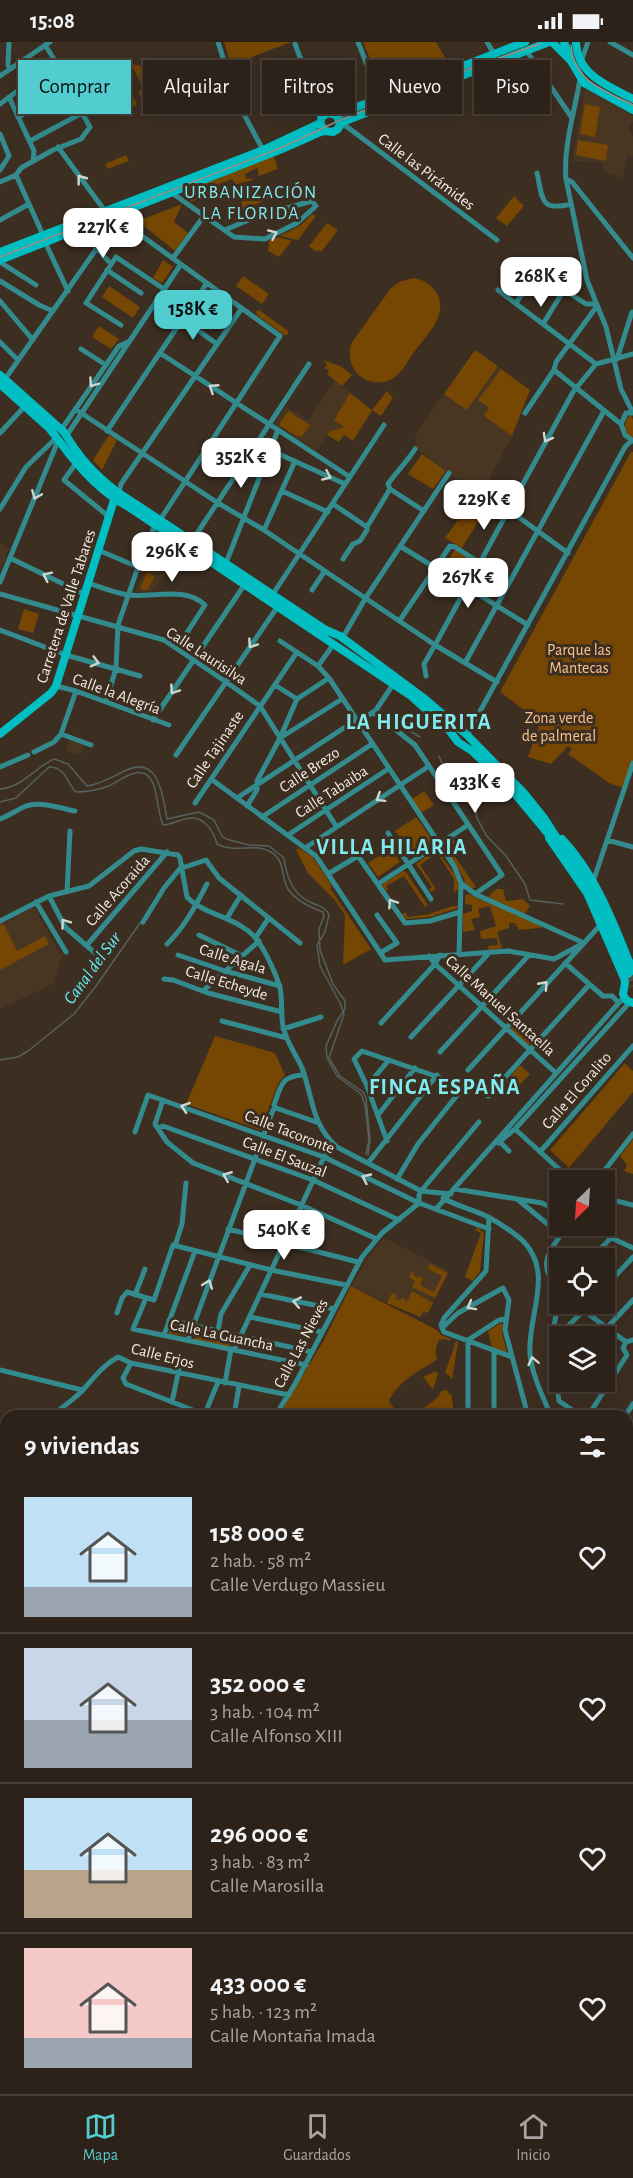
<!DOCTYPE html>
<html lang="es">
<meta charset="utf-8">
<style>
body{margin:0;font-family:"Alegreya Sans",sans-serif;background:#392f26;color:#f1f3f6;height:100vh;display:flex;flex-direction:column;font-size:22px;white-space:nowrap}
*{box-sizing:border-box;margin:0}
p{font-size:20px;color:#a7a4a2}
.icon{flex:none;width:33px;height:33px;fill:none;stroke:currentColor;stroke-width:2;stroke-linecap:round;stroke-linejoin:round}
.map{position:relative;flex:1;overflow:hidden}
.sheet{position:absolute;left:0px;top:1368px;width:633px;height:684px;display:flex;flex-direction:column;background:#2d2219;border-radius:18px 18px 0 0;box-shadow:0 3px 15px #0003,0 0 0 2px #483f38}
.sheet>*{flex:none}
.banner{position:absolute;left:18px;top:18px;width:597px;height:54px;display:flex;gap:12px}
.needle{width:39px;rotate:205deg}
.buttons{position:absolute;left:549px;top:1128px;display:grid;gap:12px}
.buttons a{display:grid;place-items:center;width:66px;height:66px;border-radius:0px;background:#2d2219;box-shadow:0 3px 15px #0003,0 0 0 2px #483f38;font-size:30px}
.price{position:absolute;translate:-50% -51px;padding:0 14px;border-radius:12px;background:#fff;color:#222;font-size:20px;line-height:39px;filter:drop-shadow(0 2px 3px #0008)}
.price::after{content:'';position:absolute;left:50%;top:36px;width:18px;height:14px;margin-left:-9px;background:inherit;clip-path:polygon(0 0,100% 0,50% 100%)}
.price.current{background:#52cdcf;color:#111}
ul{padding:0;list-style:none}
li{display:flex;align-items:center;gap:18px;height:150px;padding:0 24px}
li+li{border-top:2px solid #483f38}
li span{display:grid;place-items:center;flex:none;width:168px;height:120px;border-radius:0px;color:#555}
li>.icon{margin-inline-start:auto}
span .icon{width:72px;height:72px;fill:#fffc;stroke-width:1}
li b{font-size:26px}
h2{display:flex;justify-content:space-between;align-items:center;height:72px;padding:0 24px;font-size:26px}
.pill{padding:0 21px;border-radius:0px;background:#2d2219;box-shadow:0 3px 15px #0003,0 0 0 2px #483f38;font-size:21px;line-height:54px}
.pill.current{background:#52cdcf;color:#111}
.status{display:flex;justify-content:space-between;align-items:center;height:42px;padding:0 30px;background:#2d2219;direction:ltr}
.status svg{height:16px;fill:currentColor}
.menu{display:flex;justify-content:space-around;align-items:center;height:84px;border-top:2px solid #483f38;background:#2d2219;font-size:16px;color:#a7a4a2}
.menu a{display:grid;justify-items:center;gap:3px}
.menu .current{color:#52cdcf}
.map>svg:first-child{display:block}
.built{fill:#483522}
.green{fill:#764603}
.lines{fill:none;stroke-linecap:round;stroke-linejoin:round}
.stream{stroke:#56615e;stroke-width:1.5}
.secondary-tunnel{stroke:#584a3e;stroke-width:8;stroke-dasharray:8 4;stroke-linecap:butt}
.street{stroke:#348b8e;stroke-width:5}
.secondary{stroke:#00bec2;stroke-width:8}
.tram{stroke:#9b8f84;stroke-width:1.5}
.oneway{stroke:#ced8d1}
.labels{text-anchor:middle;stroke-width:6;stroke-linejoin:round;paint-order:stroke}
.street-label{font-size:16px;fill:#f4ebe2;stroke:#3c2e21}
.park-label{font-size:16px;fill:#f7c28d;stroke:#3c2e21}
.neighbourhood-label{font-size:18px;letter-spacing:1.5px;fill:#7febee;stroke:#3c2e21}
.water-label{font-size:18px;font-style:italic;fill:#5dedf0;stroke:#3c2e21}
.district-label{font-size:22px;font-weight:bold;letter-spacing:1.5px;fill:#7febee;stroke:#3c2e21}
</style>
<div class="status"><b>15:08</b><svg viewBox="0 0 49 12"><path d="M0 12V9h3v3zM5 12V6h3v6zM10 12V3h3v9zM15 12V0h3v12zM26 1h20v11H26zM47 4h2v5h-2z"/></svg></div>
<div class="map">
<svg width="633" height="2052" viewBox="0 0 633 2052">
<rect width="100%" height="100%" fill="#3c2e21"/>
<!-- built -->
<path class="built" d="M587 47 633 73V79L629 86 633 95V115L627 114 623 136 605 131 602 120 572 119 584 56 581 51Z
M475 308 530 348 512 394 485 445 476 451 413 404 417 397 414 394Z
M335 338 372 368 367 379 327 393 316 409 275 382 285 364 308 378Z
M161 494 170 500 156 525 166 531 153 549 135 550Z
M0 500 10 507 5 512 7 514 0 531Z
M69 698 84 703 81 713 65 708Z
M34 865 62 914 53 942 0 967V883Z
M385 1196 449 1229 426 1275 421 1273 420 1275 351 1244 372 1209Z"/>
<!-- green -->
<path class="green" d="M224 0H291L231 23Z
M363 0H436L449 22 442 27 384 50Z
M131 22 160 28 164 33 141 42Z
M180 33 183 39 147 61H143L138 49Z
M132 51 137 63 113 72 108 60Z
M585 62 600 65 595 95 580 92Z
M578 98 608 103 606 119 576 113Z
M126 113 129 119 108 127 105 122Z
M271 114 274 115 278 127 256 135 259 132 257 126 245 132 247 137 252 136 253 138 231 144 230 143 235 141 232 137 219 142 221 148 227 146 228 147 204 155V153L208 151 206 147 194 152 196 158 191 160 187 156 189 148Z
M269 148 272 155 240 169V167L243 166 241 160Z
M514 154 524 164 507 184 496 176Z
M182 162 174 180 188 191 175 209 138 179Z
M312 172 316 174 298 198 280 194 301 183Z
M327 181 338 188 321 210 318 208 316 210 309 204Z
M278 195 292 199 279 215 268 209 269 199Z
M163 218 173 225 162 241 153 236Z
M243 234 269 252 262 262 236 244Z
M413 236C422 237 431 242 436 250 450 272 427 293 414 310 407 320 401 333 390 338 379 343 364 340 356 330 349 321 348 310 352 300L391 246 399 240Z
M109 244 140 265 133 276 102 255Z
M259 268 288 289V293H284L257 273 256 269Z
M99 284 119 297 111 307 92 295Z
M475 308 498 324 467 368 444 352Z
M323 318 340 324 352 333 342 344 327 332 329 329 325 326 327 322Z
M501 327 530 348 512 394 484 374 489 366 478 358Z
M387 349 393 356 381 374 372 368 353 399 344 393 339 400 327 393 329 390 344 385 334 378 350 351 372 368Z
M288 369 310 383 302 395 299 393 298 395 279 383Z
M631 373 633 378V396L628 394 624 386 627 376Z
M109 393 117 398 102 428 93 418Z
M631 410H633V721L626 747 609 741 568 712 572 707 568 704 551 722 528 715 543 674 524 668 500 650Z
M422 412 446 429 433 447 408 432Z
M476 452 487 459 482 466 485 468 462 506 445 496Z
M455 508 476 521 468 540 465 541 442 526Z
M147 530 155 534 147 549 140 546Z
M24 567 39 572 33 591 18 587Z
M424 749 434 763 419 772 410 758Z
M416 775 434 800 412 815 409 811 406 812 397 799 400 796 395 789Z
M453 797 456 801 449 806 476 845 472 847 465 841 464 836 444 806 445 802Z
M299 806 313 815 332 844 330 846 371 907 343 923 345 873 334 857 308 831 296 808Z
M391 806 400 820 378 835 368 821Z
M436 807 456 834 459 847 454 850V837L437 811 420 823 436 847 431 850 429 848 432 845 416 822Z
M403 829H405L428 863 425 865 404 834 386 844 388 847 386 849 382 844 383 842Z
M496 847H503L506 859 523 857 530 864 525 872 488 855Z
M468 852 543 884 540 886 519 888 515 881H509V886L497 890 502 906 489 908 488 904 498 903 497 896 481 897 480 889 496 884 490 864 478 867 480 875 471 877 475 888 463 890V872L472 869V863L465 862V854Z
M453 864H458V866L430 875 406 877 402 872 405 870 408 875 429 872Z
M3 881 17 909 45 894 49 902 0 928V883Z
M519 977 537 995 529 1004 510 987Z
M215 994 275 1011 285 1033 279 1040 260 1088 186 1062Z
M625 1021 633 1029V1050L569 1126 550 1108Z
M520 1023 530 1032 515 1048 506 1040Z
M633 1097V1132L624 1129 627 1123 620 1114Z
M477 1185 484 1191 480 1229 473 1239 465 1235 481 1191 475 1188Z
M430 1222 448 1231 435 1256 412 1245 415 1239 409 1235 413 1228 414 1234 423 1236 420 1243 434 1250 442 1234 428 1227Z
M351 1244 437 1288 441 1293 451 1297 450 1299 444 1297 439 1298 436 1305V1316L438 1317C421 1328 396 1340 389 1360L399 1372 405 1374H278L323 1300Z
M412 1249 433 1261 428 1271 423 1269 420 1275 387 1261 392 1251 396 1253V1257L400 1258 402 1256 406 1258 405 1260 406 1261Z
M173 1281 190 1285 186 1294 168 1292Z
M501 1281 503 1282 502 1291 507 1311 492 1305 488 1289Z
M197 1286 234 1295 230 1305 194 1298Z
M456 1299 458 1300 452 1338 449 1333 445 1331Z
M436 1329 438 1332 433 1348 423 1335Z
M447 1348 449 1352H451L455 1374H414L438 1355 441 1349Z
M627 1430 633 1432V1624L627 1631Z
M627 1971 633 1975V2008L627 2004Z
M234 2046H285L279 2052H228Z
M384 2046H426L443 2049 441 2052H379Z"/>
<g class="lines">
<!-- stream -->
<path class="stream" d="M406 687 420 695
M439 714 446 730 476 768 477 776 486 793 506 814 525 842 530 858 563 862
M0 747C23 745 34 726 54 717L68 722 87 744C102 742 113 734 127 728 159 713 163 755 167 777L199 770 214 778 222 794 226 797 249 803 269 804 284 816C286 833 292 852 310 860 318 864 325 864 329 873L325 890 317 903 320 924 340 961 344 972 329 1016 340 1034 363 1050 366 1056 370 1097 368 1113
M0 760 16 756 49 725C66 725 66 740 76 750 87 750 98 748 109 744 123 737 143 719 153 741 158 754 158 772 163 783 173 782 183 776 192 776 206 776 214 791 217 802 235 812 255 800 271 810 285 818 281 835 288 847 295 858 312 866 323 870L324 874 319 887 320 908 333 942 345 959V967L337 979 326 1004 327 1016 337 1034 361 1052 365 1063 369 1098 366 1112
M0 1018 18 1015 28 1009 74 972 96 944 140 881
M0 1621 6 1613
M0 1672 6 1645
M0 1681 3 1707 6 1716
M633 1870 628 1879 633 1970
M0 2028 6 2005
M627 2029 633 2034
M0 2044 2 2052
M577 2046H583
M218 2052 220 2046
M368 2052 372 2046
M524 2052 538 2050 545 2046"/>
<!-- secondary-tunnel -->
<path class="secondary-tunnel" d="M628 932 633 944"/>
<!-- street -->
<path class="street" d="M9 0 8 23 10 27
M218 0 237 59 263 108
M358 0 380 56
M487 0 494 12
M610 0 633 13
M295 2 318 63 320 77
M526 8 572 76
M581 20 588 0
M0 34 50 0
M580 37C575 69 563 104 566 137L587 238 606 285 621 347 633 371
M9 55 34 109 33 119
M0 62 56 20 45 3
M339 84H346L497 198
M0 92 9 114 0 128
M30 99 82 71
M58 105 105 169
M537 131C543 156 539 170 571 162
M16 133 43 193
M566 137 572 140 633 216
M0 140 16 133 21 126 53 108 81 97 90 85 69 48 18 75
M172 151 234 195 265 197 297 181 316 164 312 159 280 168 274 167 225 188
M113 173 280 294 160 478
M0 178 29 162
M45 200 68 249
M97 206 108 219
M173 216 204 174
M0 220 36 243
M107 228 141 251
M0 239 39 263 53 269
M498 248 596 322 633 312
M0 259 33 298
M516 261 539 227
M182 277 217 302
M543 282 564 248 586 262H595
M121 283 86 261 116 215 164 247
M0 300 18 318
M81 307 106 323
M160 311 350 435
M617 317 632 270
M554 328 621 382
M5 337 97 206 81 186
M75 367 218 461 264 488 435 603 497 640
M525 371 554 328 556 320 597 264
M633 371H626L621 382 625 393 633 399
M61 388 119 304 128 300
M107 389 207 241
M0 391 25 364
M67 393 181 222
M270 408 345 442
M76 421 64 438 108 474
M390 447 424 469
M119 449 121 442 242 266
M282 449 328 470
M484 450 568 511
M333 462 367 485
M0 467 26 425 56 396
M264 488 295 419
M192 499 309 322
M400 504 528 583
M98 508 138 525
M10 516 84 552
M343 517 353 502 360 499 367 488V485L390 447 388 442C396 430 407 420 415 407
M226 521 278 388
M0 540 58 399
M88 541C100 545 115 551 128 553 153 556 185 544 205 563L177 606
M312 548 324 530
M0 552 164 598 226 640 260 664 336 784
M273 552 384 383
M400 578 450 504 455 505 480 521
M0 588 66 613 140 634
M342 597 365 557 449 431
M280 599 318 624 329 636 454 824 461 841 459 912
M465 621 604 369
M318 624 333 603
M426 634 424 622 435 603 573 350 596 322
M275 643 297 657
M56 644 76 649 169 683
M106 660 116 626 118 583 138 525 155 483
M373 670 415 703 502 833 475 852
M153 678 245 542
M358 680 376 668 394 641
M61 692 91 703
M467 693 625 405 632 398
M280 696 342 657
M34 710 54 700 61 692 76 649
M176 713 278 564
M0 725 28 713
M211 737 316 814 385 918 508 909 554 917 584 901 601 882
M237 756 356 678
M195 761 297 610
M247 764 257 748V739L280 696 297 657 329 636
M262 775 372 702
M0 777C10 773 17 768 26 764 40 759 60 766 75 769
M388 791 431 857
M288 793 388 727
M607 798 633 805
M305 806 429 724
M182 826 206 818 219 836 300 901
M328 832 358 814 405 881 430 879 460 870
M593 840 633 721
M461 841 475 852 584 901 468 1028
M378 842 468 783
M67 850 70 789
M49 854 65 885 95 911
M36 860 66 910
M377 873 397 901 380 911
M227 876 241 853
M0 879 49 854 89 844 134 809 141 807 178 813 180 816 187 855C205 874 240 875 257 898 265 908 280 939 281 952 282 963 281 974 283 984 286 1000 296 1012 302 1026 313 1055 311 1082 337 1105L421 1149 451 1152
M143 880 164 846 182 824
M199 893 242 914
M256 895 268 877
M167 902C184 886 196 863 207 842
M87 903 167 810
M178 913 225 929 280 944
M429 914 435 922 556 1031
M565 921 603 954H612L619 961
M164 937 173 938 208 951 282 970
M203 949 259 899
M222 979 287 996
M381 981 435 922 440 913
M283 987 321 975
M411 995 489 911
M440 1010 529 913
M367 1044 389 1018
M488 1054 589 943
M163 1058 155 1082 167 1100 193 1121 301 1163 377 1197
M276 1066 319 1081
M378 1073 415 1026
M159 1086 163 1084 313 1138 399 1178
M515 1087 571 1138
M135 1090 148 1053 324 1115 419 1161 489 1187
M387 1099 367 1044 354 1017 362 1009 444 1037 458 1052 418 1102 397 1137
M500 1100 509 1109
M498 1101 515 1087 630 960
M540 1110 633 1004
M368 1121 437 1033
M597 1138 633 1092
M455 1147 542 1161 560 1170
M443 1156C456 1164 472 1167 486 1174 498 1180 510 1188 521 1197 556 1230 527 1273 530 1312 532 1333 543 1355 551 1374
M604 1156 633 1163
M517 1157 561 1193
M419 1161V1153L421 1149 479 1080
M436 1167 624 955
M489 1175 486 1229 444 1276 441 1283 444 1290 512 1315
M586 1184 633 1206
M228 1187 358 1220
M175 1204 182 1182 186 1141
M591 1216 611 1196
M604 1246 633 1215
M560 1250 551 1301 559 1359 581 1374
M560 1250C535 1221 549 1211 567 1184
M260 1252 334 1267
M135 1253 145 1227
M146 1256 133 1287 306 1323
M575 1262 626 1300
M117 1271 122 1256 127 1250 154 1258 173 1203 271 1228 346 1243
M250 1275 322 1290
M169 1278 312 1310
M442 1286 458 1271 503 1246 509 1258 505 1288 528 1374
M218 1289 221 1272 250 1223
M164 1293 195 1209
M599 1294 633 1258
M188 1298 273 1068 276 1066 274 1063C281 1044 281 1034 303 1033
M551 1301 590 1262
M234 1308 331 1100
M627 1313 623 1306 626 1300 633 1298
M131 1321 123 1336 126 1342 208 1374
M0 1328 82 1348
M225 1341 231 1307
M172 1360 181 1318
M235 1368 265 1374
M51 1374C62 1366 73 1358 82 1349 93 1337 103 1323 118 1315L131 1321 289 1353
M204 1374 218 1340
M234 1374 239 1344
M275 1374 295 1342 362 1215 382 1191 419 1161
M468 1374V1298L499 1278 506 1277
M494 1374V1309
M588 1374 627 1313
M625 1374 633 1362
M0 1396 6 1395
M627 1423 633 1415
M627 1430 633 1432"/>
<!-- secondary -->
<path class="secondary" d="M552 0 570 18
M564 0 571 19 584 41 633 68
M576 0C577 33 608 44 633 57
M336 73 525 0
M340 81 549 0
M0 210 263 108 320 81
M0 218 282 107 318 91 325 89 333 90 338 87 340 81 336 73 328 71 322 75 320 81 325 89
M0 333 64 390C79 415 93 431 116 449L326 588 340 594 425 657 467 693 524 751 544 776 593 852 628 932
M0 342 49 386 60 400
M60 400C78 425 100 450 127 464L411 654 449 688 458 700 472 709 505 740 554 799
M0 692 51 651 56 644 114 458
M549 796 587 851 624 936 625 941 623 952 626 958 633 961
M562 797C597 834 614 883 633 929"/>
<!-- tram -->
<path class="tram" d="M571 3C573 39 605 49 633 63
M0 215 283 105 340 78 481 22 540 2"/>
</g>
<!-- one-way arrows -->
<defs><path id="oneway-chevron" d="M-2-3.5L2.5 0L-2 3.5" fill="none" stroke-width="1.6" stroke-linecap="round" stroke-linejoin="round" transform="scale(1.5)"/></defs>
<g class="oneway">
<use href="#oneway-chevron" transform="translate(81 137) rotate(-127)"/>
<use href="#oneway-chevron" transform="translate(273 192) rotate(-24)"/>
<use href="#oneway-chevron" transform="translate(93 341) rotate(125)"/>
<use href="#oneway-chevron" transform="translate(213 346) rotate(-147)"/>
<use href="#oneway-chevron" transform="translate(547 396) rotate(119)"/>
<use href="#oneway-chevron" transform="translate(327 434) rotate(24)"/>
<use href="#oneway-chevron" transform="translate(36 453) rotate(112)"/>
<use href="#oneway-chevron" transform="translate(47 534) rotate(-154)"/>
<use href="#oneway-chevron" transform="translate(252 602) rotate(124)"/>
<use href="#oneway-chevron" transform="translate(95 620) rotate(15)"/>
<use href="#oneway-chevron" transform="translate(174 648) rotate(124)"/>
<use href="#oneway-chevron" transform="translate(380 756) rotate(148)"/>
<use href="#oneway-chevron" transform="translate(392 861) rotate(-124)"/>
<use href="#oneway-chevron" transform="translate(65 881) rotate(-126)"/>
<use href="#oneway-chevron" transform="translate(544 943) rotate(-48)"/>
<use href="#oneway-chevron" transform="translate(185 1065) rotate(-161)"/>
<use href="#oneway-chevron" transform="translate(227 1134) rotate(-158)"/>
<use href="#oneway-chevron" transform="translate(366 1136) rotate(-155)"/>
<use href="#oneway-chevron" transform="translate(208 1242) rotate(-70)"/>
<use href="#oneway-chevron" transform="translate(297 1260) rotate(-169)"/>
<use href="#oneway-chevron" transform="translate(471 1264) rotate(151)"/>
<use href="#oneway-chevron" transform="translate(533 1319) rotate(-102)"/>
</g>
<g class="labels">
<!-- street labels -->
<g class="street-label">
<text transform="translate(427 129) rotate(37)" y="6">Calle las Pirámides</text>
<text transform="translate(65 564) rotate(-72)" y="6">Carretera de Valle Tabares</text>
<text transform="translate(207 613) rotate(33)" y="6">Calle Laurisilva</text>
<text transform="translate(117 651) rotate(20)" y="6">Calle la Alegría</text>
<text transform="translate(214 707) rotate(-56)" y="6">Calle Tajinaste</text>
<text transform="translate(309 727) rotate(-34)" y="6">Calle Brezo</text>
<text transform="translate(331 749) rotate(-33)" y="6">Calle Tabaiba</text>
<text transform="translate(117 848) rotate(-49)" y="6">Calle Acoraida</text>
<text transform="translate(233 916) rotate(17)" y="6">Calle Agala</text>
<text transform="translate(227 940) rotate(17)" y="6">Calle Echeyde</text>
<text transform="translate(501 963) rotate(42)" y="6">Calle Manuel Santaella</text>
<text transform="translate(576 1048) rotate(-49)" y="6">Calle El Coralito</text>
<text transform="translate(290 1089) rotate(21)" y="6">Calle Tacoronte</text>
<text transform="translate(285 1114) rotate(21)" y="6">Calle El Sauzal</text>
<text transform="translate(222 1292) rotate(12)" y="6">Calle La Guancha</text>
<text transform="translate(300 1301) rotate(-62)" y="6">Calle Las Nieves</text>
<text transform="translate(163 1313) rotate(14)" y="6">Calle Erjos</text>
</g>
<!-- park labels -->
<g class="park-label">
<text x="579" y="613">Parque las<tspan x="579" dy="18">Mantecas</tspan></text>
<text x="559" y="681">Zona verde<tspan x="559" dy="18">de palmeral</tspan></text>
</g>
<!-- neighbourhood labels -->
<g class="neighbourhood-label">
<text x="251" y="156">URBANIZACIÓN<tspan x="251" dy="21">LA FLORIDA</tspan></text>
</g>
<!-- water labels -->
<g class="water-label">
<text transform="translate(92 926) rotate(-54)" y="6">Canal del Sur</text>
</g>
<!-- district labels -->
<g class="district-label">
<text x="419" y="687">LA HIGUERITA</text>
<text x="392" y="812">VILLA HILARIA</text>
<text x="445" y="1052">FINCA ESPAÑA</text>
</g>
</g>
</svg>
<div class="buttons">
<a><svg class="needle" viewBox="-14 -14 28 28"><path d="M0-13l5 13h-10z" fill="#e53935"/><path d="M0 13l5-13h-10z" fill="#a7a4a2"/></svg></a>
<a><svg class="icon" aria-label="locate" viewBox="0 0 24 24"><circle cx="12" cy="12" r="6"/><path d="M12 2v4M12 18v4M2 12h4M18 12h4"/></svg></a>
<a><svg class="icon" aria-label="layers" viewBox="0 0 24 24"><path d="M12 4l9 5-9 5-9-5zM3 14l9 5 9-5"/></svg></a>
</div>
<b class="price" style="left:103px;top:217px">227K €</b>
<b class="price" style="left:541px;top:266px">268K €</b>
<b class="price current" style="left:193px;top:299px">158K €</b>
<b class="price" style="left:241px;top:447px">352K €</b>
<b class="price" style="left:484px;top:489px">229K €</b>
<b class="price" style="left:172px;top:541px">296K €</b>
<b class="price" style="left:468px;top:567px">267K €</b>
<b class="price" style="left:475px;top:772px">433K €</b>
<b class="price" style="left:284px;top:1219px">540K €</b>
<div class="banner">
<a class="pill current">Comprar</a>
<a class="pill">Alquilar</a>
<a class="pill">Filtros</a>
<a class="pill">Nuevo</a>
<a class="pill">Piso</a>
</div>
<section class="sheet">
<h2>9 viviendas<svg class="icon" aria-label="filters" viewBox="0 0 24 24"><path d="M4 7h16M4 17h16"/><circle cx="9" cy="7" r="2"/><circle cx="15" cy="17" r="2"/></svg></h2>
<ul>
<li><span style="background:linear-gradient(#bfe0f5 75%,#9aa5b1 0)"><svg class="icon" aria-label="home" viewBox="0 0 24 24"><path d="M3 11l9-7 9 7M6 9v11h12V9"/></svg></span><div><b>158 000 €</b><p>2 hab. · 58 m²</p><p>Calle Verdugo Massieu</p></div><svg class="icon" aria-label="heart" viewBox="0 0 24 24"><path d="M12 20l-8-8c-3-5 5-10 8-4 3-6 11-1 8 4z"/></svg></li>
<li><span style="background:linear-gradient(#c9d6e8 60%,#9aa5b1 0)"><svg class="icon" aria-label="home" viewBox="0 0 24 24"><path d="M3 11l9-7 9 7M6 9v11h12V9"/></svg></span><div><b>352 000 €</b><p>3 hab. · 104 m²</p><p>Calle Alfonso XIII</p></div><svg class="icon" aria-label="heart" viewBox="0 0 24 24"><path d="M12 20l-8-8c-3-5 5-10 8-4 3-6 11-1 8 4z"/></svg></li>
<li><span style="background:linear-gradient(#bfe0f5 60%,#b9a48a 0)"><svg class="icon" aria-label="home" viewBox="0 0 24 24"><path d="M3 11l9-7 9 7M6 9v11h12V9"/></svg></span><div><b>296 000 €</b><p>3 hab. · 83 m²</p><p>Calle Marosilla</p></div><svg class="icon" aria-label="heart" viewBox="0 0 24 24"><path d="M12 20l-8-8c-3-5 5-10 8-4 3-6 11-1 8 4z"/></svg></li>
<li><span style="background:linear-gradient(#f6c9c9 75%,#9aa5b1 0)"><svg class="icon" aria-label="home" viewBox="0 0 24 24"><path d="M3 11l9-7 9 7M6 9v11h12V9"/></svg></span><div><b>433 000 €</b><p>5 hab. · 123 m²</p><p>Calle Montaña Imada</p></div><svg class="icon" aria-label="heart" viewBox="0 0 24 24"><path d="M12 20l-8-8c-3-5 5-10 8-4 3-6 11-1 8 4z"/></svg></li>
</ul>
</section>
</div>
<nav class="menu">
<a class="current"><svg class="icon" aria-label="map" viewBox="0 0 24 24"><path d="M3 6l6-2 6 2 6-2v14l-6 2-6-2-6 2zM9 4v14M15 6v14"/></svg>Mapa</a>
<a><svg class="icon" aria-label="saved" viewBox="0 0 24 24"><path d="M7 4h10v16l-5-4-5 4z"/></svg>Guardados</a>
<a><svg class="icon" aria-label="home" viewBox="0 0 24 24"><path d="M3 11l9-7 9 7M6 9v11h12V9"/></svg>Inicio</a>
</nav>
